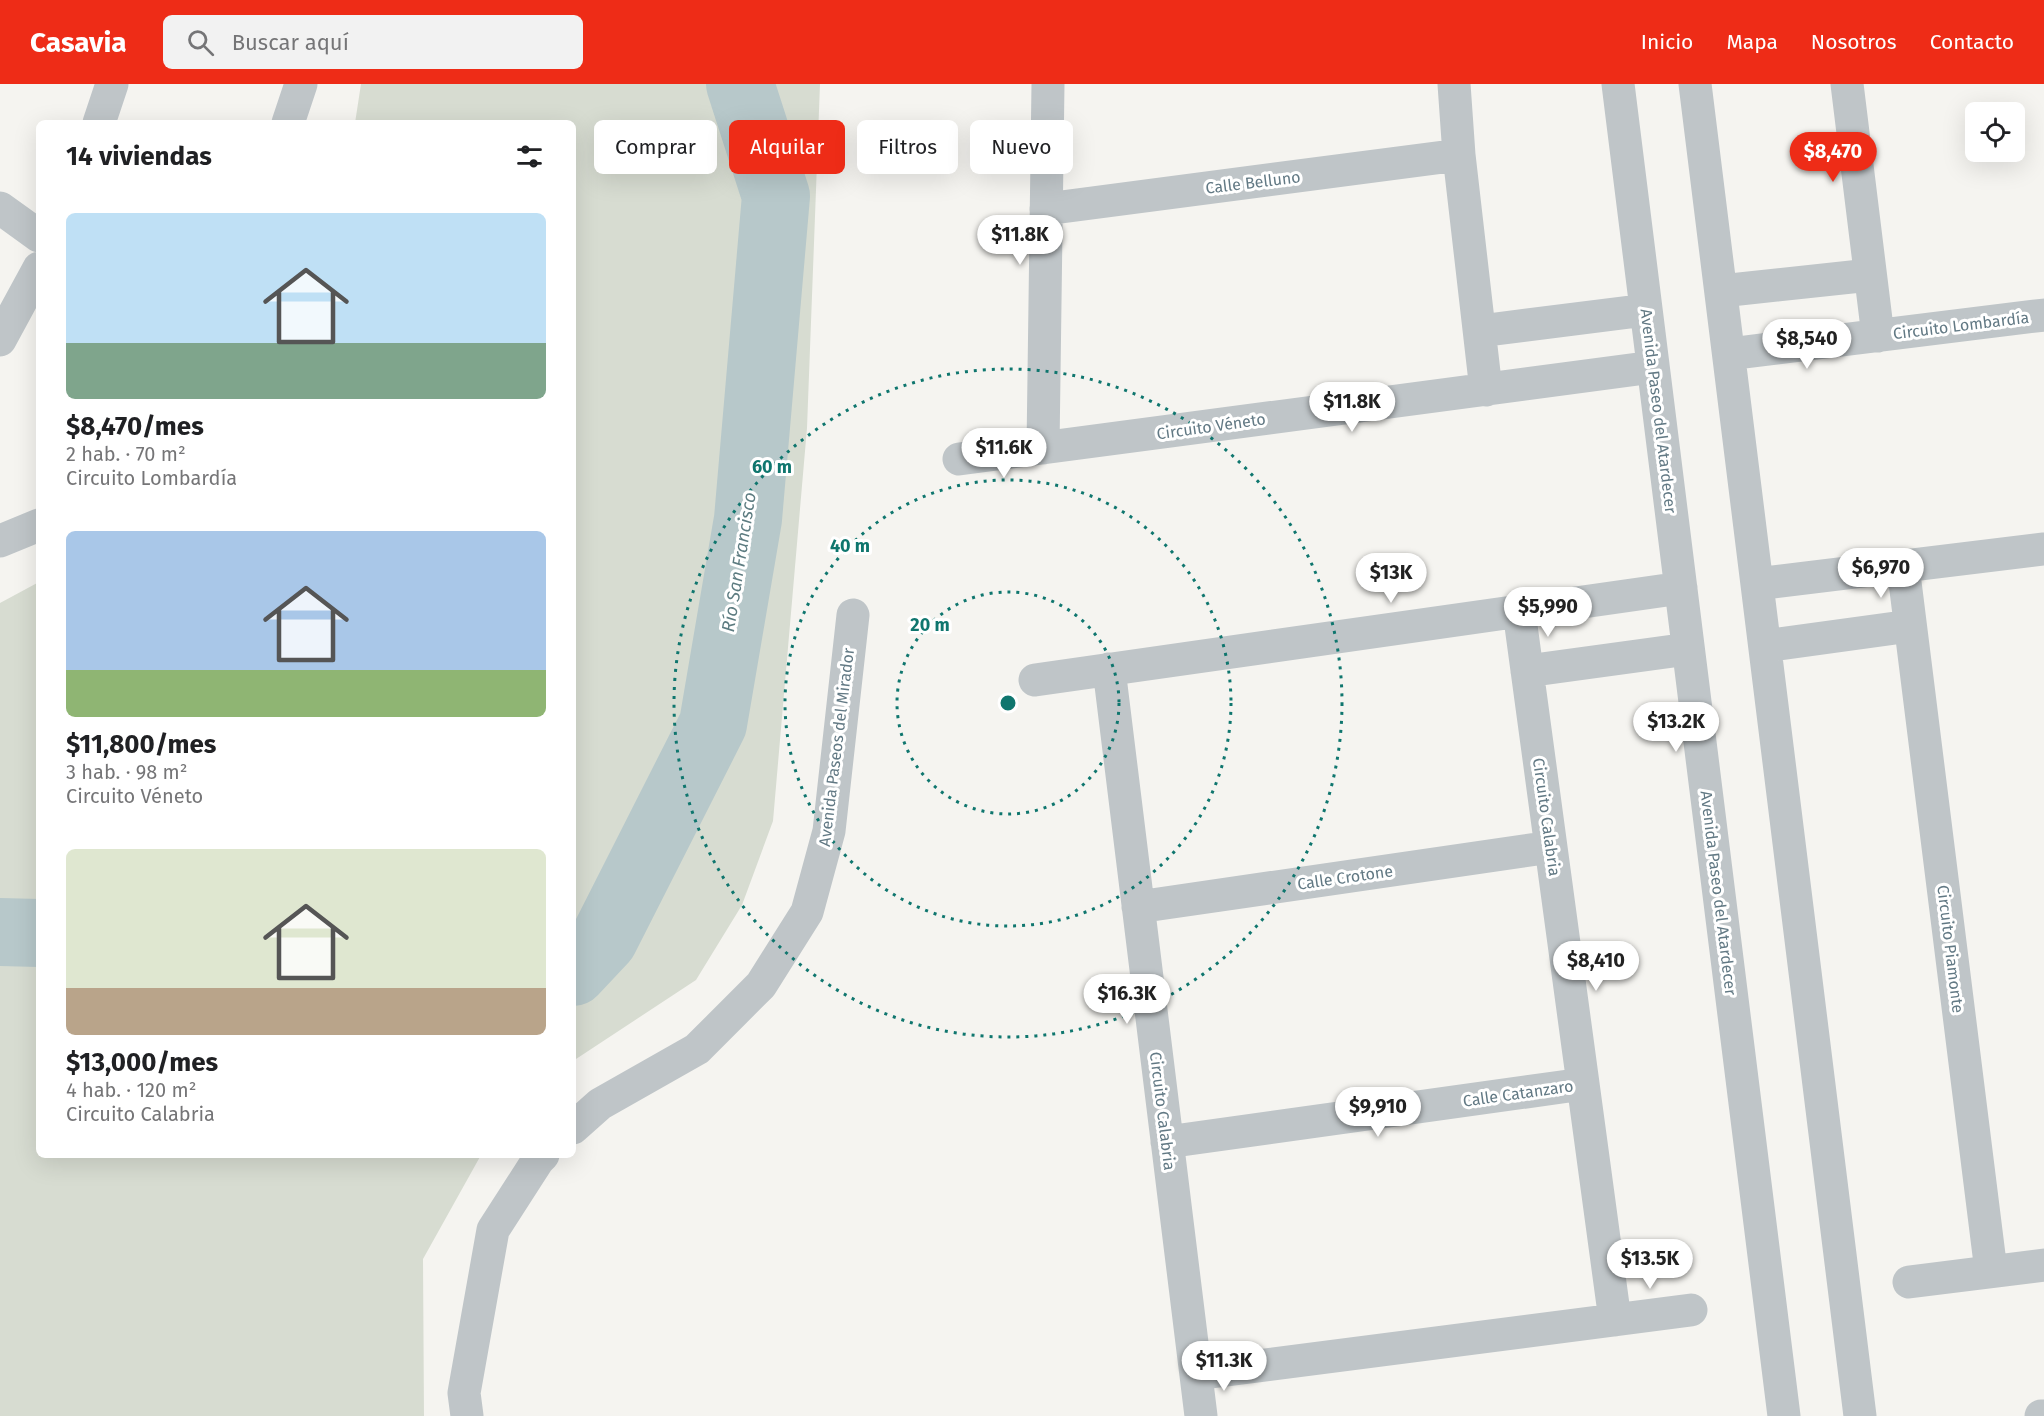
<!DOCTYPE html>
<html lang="es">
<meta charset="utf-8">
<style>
body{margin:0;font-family:"Fira Sans",sans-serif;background:#f2f2f2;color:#202124;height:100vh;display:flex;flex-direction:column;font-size:22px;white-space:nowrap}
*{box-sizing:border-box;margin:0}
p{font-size:20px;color:#757577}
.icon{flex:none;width:33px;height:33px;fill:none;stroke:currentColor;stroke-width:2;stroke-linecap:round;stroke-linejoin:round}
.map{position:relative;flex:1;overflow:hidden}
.sheet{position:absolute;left:36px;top:36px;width:540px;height:1038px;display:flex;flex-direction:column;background:#fff;border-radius:9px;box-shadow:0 6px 24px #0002}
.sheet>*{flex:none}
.hud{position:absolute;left:594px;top:36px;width:570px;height:54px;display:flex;gap:12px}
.fabs{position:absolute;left:1965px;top:18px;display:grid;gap:12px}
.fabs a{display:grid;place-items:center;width:60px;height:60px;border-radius:9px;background:#fff;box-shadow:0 6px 24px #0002;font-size:30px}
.price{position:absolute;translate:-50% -51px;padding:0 14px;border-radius:21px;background:#fff;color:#222;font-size:20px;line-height:39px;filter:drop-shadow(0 2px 3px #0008)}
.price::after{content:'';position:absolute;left:50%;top:36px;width:18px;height:14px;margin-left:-9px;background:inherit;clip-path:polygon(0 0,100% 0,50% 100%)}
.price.on{background:#ee2c17;color:#fff}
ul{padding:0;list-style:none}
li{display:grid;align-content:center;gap:12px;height:318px;padding:0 30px}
li span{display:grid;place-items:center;height:186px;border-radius:9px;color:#555}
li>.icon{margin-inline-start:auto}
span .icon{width:108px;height:108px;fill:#fffc;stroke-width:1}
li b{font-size:26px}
h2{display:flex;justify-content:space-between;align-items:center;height:72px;padding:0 30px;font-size:26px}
.chip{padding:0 21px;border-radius:9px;background:#fff;box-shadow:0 6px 24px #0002;font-size:21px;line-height:54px}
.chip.on{background:#ee2c17;color:#fff}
header{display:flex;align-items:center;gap:36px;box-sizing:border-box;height:84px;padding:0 30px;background:#ee2c17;color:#fff}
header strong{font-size:28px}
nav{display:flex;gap:33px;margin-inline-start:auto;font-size:21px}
.search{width:420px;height:54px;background:#f2f2f2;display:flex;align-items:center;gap:15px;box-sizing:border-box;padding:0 21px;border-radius:9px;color:#757577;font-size:22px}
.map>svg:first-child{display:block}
.green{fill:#d7dcd1}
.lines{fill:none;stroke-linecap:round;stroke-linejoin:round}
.river{stroke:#b7c8ca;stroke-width:68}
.street{stroke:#bfc5c8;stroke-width:33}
.ring{fill:none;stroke:#0f766e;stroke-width:3;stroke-dasharray:3 6}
.labels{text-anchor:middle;stroke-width:6;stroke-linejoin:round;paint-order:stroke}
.street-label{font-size:16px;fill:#627984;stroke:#fff}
.water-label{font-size:18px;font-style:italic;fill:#5d7c81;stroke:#fff}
.centre{fill:#0f766e;stroke:#fff;stroke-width:3}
.ring-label{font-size:18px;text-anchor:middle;font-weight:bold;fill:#0f766e;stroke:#fff;stroke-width:6;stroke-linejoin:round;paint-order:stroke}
</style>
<header>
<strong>Casavia</strong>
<div class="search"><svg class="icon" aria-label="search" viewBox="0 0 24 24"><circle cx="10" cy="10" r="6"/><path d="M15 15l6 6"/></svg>Buscar aquí</div>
<nav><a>Inicio</a><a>Mapa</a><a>Nosotros</a><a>Contacto</a></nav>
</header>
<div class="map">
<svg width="2044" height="1332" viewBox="0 0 2044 1332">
<rect width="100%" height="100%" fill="#f5f4f0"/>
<!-- green -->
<path class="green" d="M361 0H820L807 344 773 737 742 821 696 896 573 977V39H355Z
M39 498V1071H481L423 1175 424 1332H0V519Z"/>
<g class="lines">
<!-- river -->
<path class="river" d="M0 848 39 849
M573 888 604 855 713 640 748 435 776 112 740 0"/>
<!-- street -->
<path class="street" d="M1454 0 1459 71 1486 306
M1618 0 1784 1332
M1695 0 1860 1332
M1847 0 1878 252
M99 39 112 0
M288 39 301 0
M0 124 39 152
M1046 125 1459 71
M1721 207 1870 191
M1480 247 1646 226
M0 256 39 184
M1729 270 2044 231
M1043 364 1048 0
M959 375 1653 283
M0 457 39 441
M1903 482 1991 1187
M1757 500 2044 465
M1519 527 1615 1236
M1765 562 1910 542
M1109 585 1201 1332
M1527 587 1688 565
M1035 596 1681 504
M1138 823 1551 763
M573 1044 600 1020 697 965 761 901 807 828 829 747 853 531
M1167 1058 1583 1000
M1909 1198 2044 1181
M1196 1290 1691 1226
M467 1332 464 1309 493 1146 538 1076 543 1071
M2041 1332H2044"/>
</g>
<!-- distance rings -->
<g class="ring">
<circle cx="1008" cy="619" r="111"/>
<circle cx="1008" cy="619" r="223"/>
<circle cx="1008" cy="619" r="334"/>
</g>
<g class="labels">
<!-- street labels -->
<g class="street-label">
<text transform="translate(1253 98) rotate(-7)" y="6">Calle Belluno</text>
<text transform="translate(1961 241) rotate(-7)" y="6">Circuito Lombardía</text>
<text transform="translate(1659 327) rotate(83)" y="6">Avenida Paseo del Atardecer</text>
<text transform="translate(1211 342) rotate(-8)" y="6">Circuito Véneto</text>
<text transform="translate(836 663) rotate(-83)" y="6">Avenida Paseos del Mirador</text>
<text transform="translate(1547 733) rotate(82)" y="6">Circuito Calabria</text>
<text transform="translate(1345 793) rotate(-8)" y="6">Calle Crotone</text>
<text transform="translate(1719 809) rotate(83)" y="6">Avenida Paseo del Atardecer</text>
<text transform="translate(1951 865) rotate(83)" y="6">Circuito Piamonte</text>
<text transform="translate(1518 1009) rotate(-8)" y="6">Calle Catanzaro</text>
<text transform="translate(1163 1027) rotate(83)" y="6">Circuito Calabria</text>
</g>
<!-- water labels -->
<g class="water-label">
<text transform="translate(739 478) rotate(-81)" y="6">Río San Francisco</text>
</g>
</g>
<circle cx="1008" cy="619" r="9" class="centre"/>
<g class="ring-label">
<text x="772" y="389">60 m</text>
<text x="850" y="468">40 m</text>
<text x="930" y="547">20 m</text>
</g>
</svg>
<div class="fabs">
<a><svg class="icon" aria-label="locate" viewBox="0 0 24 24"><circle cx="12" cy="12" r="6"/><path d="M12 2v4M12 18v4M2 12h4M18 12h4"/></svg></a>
</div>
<b class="price on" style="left:1833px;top:99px">$8,470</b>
<b class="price" style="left:1020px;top:182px">$11.8K</b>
<b class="price" style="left:1807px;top:286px">$8,540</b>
<b class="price" style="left:1352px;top:349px">$11.8K</b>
<b class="price" style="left:1004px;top:395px">$11.6K</b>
<b class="price" style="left:1881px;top:515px">$6,970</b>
<b class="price" style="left:1391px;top:520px">$13K</b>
<b class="price" style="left:1548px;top:554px">$5,990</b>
<b class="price" style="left:1676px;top:669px">$13.2K</b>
<b class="price" style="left:1596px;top:908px">$8,410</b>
<b class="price" style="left:1127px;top:941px">$16.3K</b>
<b class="price" style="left:1378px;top:1054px">$9,910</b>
<b class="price" style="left:1650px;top:1206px">$13.5K</b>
<b class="price" style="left:1224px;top:1308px">$11.3K</b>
<div class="hud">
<a class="chip">Comprar</a>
<a class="chip on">Alquilar</a>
<a class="chip">Filtros</a>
<a class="chip">Nuevo</a>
</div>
<section class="sheet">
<h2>14 viviendas<svg class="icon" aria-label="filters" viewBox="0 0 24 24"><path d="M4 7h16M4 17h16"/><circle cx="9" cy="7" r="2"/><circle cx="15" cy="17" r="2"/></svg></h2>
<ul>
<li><span style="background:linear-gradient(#bfe0f5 70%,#7fa58c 0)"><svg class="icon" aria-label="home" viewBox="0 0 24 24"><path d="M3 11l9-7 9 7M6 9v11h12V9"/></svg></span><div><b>$8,470/mes</b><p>2 hab. · 70 m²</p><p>Circuito Lombardía</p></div></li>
<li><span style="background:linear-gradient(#a9c7e8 75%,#8fb573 0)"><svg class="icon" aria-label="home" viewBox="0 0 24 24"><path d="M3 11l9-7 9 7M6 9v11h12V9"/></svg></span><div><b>$11,800/mes</b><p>3 hab. · 98 m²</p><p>Circuito Véneto</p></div></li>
<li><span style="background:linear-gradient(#dfe7d0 75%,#b9a48a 0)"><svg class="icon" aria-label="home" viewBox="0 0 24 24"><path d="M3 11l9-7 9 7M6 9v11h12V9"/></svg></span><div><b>$13,000/mes</b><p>4 hab. · 120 m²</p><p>Circuito Calabria</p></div></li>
</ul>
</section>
</div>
